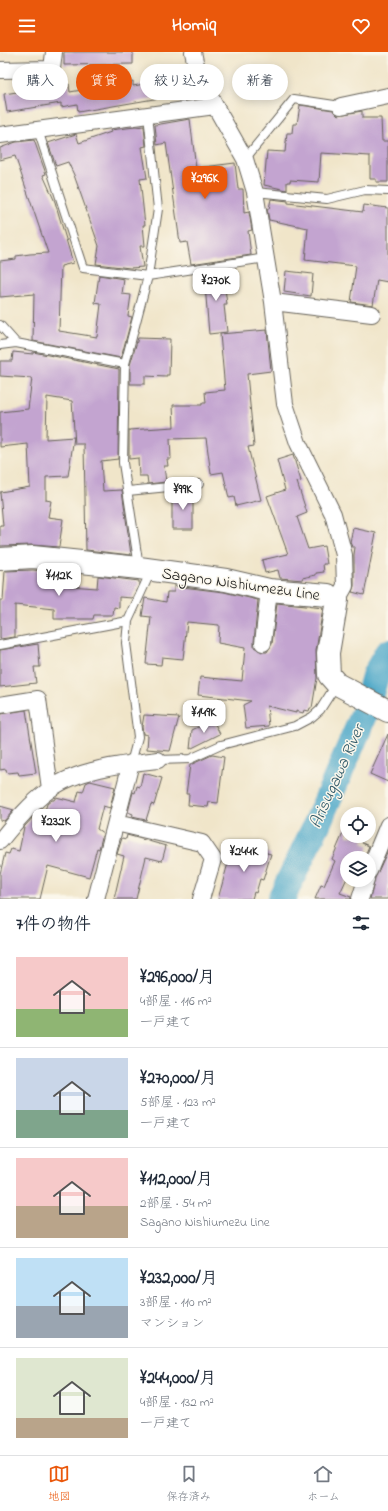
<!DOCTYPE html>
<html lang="ja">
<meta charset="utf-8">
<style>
body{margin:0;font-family:"Indie Flower","Klee One",sans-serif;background:#f2f2f3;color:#1f2937;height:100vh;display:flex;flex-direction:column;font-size:15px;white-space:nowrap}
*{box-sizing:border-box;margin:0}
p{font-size:13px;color:#747a83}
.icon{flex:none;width:22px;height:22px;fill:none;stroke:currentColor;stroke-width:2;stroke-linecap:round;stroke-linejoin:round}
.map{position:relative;height:847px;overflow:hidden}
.details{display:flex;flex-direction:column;background:#fff;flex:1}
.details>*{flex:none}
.guide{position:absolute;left:12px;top:12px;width:364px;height:36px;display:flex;gap:8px}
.buttons{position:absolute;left:340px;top:755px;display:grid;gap:8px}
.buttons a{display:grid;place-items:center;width:36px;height:36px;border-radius:50%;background:#fff;box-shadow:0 2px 10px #0003;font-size:20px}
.price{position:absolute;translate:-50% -34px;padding:0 9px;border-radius:8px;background:#fff;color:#222;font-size:13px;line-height:26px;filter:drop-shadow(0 1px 2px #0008)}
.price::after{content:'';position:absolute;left:50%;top:24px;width:12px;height:9px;margin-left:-6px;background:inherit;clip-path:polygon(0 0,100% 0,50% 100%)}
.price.selected{background:#ea580c;color:#fff}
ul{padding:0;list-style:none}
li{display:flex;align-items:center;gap:12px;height:100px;padding:0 16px}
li+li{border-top:1px solid #e0e1e3}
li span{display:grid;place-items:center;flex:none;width:112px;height:80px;border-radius:0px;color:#555}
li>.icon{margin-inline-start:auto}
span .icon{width:48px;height:48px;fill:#fffc;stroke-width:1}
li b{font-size:17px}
h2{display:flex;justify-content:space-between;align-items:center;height:48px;padding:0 16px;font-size:17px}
.pill{padding:0 14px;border-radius:18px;background:#fff;box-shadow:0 2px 10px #0003;font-size:14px;line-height:36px}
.pill.selected{background:#ea580c;color:#fff}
header{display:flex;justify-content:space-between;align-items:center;height:52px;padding:0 16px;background:#ea580c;color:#fff;font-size:18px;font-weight:700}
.dock{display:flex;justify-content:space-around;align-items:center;height:56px;border-top:1px solid #e0e1e3;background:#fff;font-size:11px;color:#747a83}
.dock a{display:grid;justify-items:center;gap:2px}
.dock .selected{color:#ea580c}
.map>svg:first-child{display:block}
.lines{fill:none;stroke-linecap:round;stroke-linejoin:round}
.river{stroke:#48a6c7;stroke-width:28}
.building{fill:#c3a4d0}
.lane-casing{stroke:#666259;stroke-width:10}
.street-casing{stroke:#666259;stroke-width:18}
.secondary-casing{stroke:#666259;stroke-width:24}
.lane{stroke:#fff;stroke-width:8}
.street{stroke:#fff;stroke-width:16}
.secondary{stroke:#fff;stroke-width:22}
.labels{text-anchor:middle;stroke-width:3;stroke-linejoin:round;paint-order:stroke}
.street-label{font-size:16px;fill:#1c1c1c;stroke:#fbf7ec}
.water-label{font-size:17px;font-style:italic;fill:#305a69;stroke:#fbf7ec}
</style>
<header><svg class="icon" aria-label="menu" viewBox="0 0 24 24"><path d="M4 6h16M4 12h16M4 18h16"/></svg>Homiq<svg class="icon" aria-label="heart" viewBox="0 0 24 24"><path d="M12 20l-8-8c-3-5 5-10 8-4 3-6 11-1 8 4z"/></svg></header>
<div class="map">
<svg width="388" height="847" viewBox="0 0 388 847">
<rect width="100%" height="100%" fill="#fbf7ec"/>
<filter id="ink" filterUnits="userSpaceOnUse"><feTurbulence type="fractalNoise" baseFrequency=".025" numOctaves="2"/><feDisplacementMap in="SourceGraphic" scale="8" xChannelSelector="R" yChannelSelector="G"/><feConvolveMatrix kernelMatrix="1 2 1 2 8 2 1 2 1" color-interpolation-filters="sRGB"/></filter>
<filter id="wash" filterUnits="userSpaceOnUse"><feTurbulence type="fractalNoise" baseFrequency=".012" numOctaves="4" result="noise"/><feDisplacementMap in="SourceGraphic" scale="16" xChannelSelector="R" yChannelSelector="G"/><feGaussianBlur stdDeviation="0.9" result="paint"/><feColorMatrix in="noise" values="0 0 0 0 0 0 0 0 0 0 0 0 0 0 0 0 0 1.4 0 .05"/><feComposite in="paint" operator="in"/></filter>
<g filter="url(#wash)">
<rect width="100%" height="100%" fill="#f0e5c9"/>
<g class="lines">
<!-- river -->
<path class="river" d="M281 847 317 772 364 663 375 624 388 601"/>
</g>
<g id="blocks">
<!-- building -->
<path class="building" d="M64 0H133V12L64 13Z
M186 23 189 41 78 60 77 52 61 55V51L7 60 4 42 69 32 70 40 133 29V34L168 28 167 26Z
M300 53 333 58 338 63 362 59V66H381L382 89H388V130H376V127H370V104L321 101 319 130 290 128V130H287V138L264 133 267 99 285 100 287 81H292L293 72H297Z
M190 67 196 116 235 111 238 137H243L244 161 249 160 252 178 248 179 251 203 191 212 187 190 180 191 166 91 157 93 155 73Z
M144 74 146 94 142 95 147 126 140 127 145 173H143L145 194H140L143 215 130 216 96 212 99 194 74 123 68 110 56 114 48 91 76 82 79 91 111 80 110 78Z
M34 88 46 122 43 123 55 150 73 211 61 214 59 279 97 285 101 252 95 251 99 223 124 227 122 242 131 243 128 264 132 265 121 306 33 289 34 242 0 245V209L16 207V204L30 202 48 201 15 104 0 108V96L16 90Z
M271 147 288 149V151L363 160 364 153 388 156V230L377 228 373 253 351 250 356 214 305 208 308 176 269 168 267 157H269Z
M223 218 227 253H224L227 280 209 282 204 221Z
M286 219 313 222 311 244 284 240Z
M267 278 271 319 247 322 254 394 248 395 261 448 236 454 234 445 229 446 223 420 211 422 206 386 170 387 171 407H167L168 414H164L166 430 148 432 147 424H139L138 406 129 407V378L174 375 173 353H202V351H206L205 340 225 338 220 282Z
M138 286 170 287 169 323H166V325L145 324V332H130V313Z
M13 300 33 302V300L119 317 118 407 101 409 103 439 122 438 131 503 86 498 84 392H75L72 349 47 345 46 387 74 385 68 424 46 425V448L51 449 48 465 63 467 59 495 32 493 0 494V474H3L0 440 30 435 28 392 0 395V360L28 357 32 326 0 324V309H12Z
M293 403 301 429 297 430 307 461 297 465 308 497 324 494 327 512H323L324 520 316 521V523L302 526 303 528 280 526 278 518 265 521 262 508 288 502 267 444 285 438 277 408Z
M193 441V477H172V442Z
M353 476 376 481 364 543 352 540 354 534V503L355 495H352L350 490Z
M33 518 56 520V525L69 526V534L97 536 98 524 139 529V533L132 546 119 545V556L114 555 113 563H94L93 567H54V557L15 553V585L0 587V548H3L5 519Z
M174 534 224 540 258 548 254 590V595L262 600H267L272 592 277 551 323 556 316 599 317 626 312 656H310L309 659 304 658 303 661 296 659V661L267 654 269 674 246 676 243 653 251 649 198 643 200 625 242 629 245 596 218 591 219 573 187 570 183 607 162 605 161 613 146 612 151 565 142 564 145 546 166 550 167 540H174Z
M38 592 40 615H34L36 631 0 635V598Z
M26 658 36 721 19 723 18 720 7 721 6 717 0 718V662Z
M144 663 179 665 170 699 147 697 148 683 143 682 142 675Z
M213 668 220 682 190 697 192 678Z
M388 682V730L370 722Z
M212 703 224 705 218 751 209 750 208 755 188 753 189 742H186L190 713Z
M143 721 162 726 154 753 151 752 146 768 132 765 133 762 128 760 133 740 135 741 137 734 140 735Z
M90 729 115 735 110 756 103 754 97 777 103 781 99 797 97 796 89 825 48 814 40 847H0V822L5 801 9 802 11 797 19 799 24 775 35 763 43 765 47 752 52 748H54L56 745 76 750 79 739 83 740 86 731Z
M0 754 14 758 4 769 0 768Z
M347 772V784H365L362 791 369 794 364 806H347V826L340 841 351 845V847H315L321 833 324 834 335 809 332 807Z
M127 783 166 794 162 809 146 805 136 847H114L124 804 117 802 122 786 126 787Z
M231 792 271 802 263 828 260 827 256 841 254 840 252 847H218L230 804 228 803Z
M388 798V847H370L375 826Z"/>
</g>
</g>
<g filter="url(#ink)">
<use href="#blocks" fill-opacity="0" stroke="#666259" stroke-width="1"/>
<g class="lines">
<!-- lane casing -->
<g class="lane-casing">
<path id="lane" d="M38 78 83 216 148 224 266 206
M245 107 294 47 341 54
M255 140 327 147 365 138 388 139
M0 273 16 291
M0 293 16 291 125 312
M128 439 199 432
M139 515 123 411 125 312 148 224 158 157 148 63
M0 593 128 569
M158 708 190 707 221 693 295 674 312 665 320 658 336 633
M131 711 138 685 126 591 128 569 151 519"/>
</g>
<!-- street casing -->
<g class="street-casing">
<path id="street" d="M193 0 197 19 215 54 245 107 255 140 273 250 285 352 298 391 333 462 344 503 345 534 337 548
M0 18 52 17 54 0
M341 54 388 44
M0 83 215 54
M273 250 372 262
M263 591 269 538
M0 653 38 647 50 737
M116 771 202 791 213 807 201 847
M0 789C15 770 30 752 49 738 77 717 124 712 158 708
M369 819 388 773
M96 847 131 711
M360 847 366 828"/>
</g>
<!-- secondary casing -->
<g class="secondary-casing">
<path id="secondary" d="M0 507 33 505 139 516 226 528 269 538 328 543 337 548 328 601 329 623 337 632 388 659"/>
</g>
<!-- lane -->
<use href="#lane" class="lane"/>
<!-- street -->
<use href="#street" class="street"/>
<!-- secondary -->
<use href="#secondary" class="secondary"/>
</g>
</g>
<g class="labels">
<!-- street labels -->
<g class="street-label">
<text transform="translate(241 531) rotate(8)" y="6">Sagano Nishiumezu Line</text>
</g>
<!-- water labels -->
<g class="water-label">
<text transform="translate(336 724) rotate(-66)" y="6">Arisugawa River</text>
</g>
</g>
</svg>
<div class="buttons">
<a><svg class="icon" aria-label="locate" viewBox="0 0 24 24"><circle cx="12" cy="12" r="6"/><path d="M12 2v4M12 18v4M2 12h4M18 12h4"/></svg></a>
<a><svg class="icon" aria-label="layers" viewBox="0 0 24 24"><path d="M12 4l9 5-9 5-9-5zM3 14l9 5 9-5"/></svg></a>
</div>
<b class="price selected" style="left:205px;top:148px">¥296K</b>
<b class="price" style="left:216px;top:250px">¥270K</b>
<b class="price" style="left:183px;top:459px">¥99K</b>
<b class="price" style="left:59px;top:545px">¥112K</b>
<b class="price" style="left:204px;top:682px">¥149K</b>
<b class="price" style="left:56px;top:791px">¥232K</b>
<b class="price" style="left:244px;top:821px">¥244K</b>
<div class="guide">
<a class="pill">購入</a>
<a class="pill selected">賃貸</a>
<a class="pill">絞り込み</a>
<a class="pill">新着</a>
</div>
</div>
<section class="details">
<h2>7件の物件<svg class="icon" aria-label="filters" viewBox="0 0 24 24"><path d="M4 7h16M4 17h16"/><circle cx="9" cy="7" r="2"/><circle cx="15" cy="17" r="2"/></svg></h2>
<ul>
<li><span style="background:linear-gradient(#f6c9c9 65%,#8fb573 0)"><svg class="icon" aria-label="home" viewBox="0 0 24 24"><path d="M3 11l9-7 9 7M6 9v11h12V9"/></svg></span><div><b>¥296,000/月</b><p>4部屋 · 116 m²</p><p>一戸建て</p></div></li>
<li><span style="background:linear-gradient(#c9d6e8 65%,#7fa58c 0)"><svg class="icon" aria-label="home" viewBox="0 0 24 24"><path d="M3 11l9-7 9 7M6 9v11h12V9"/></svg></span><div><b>¥270,000/月</b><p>5部屋 · 123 m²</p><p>一戸建て</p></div></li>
<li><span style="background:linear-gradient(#f6c9c9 60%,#b9a48a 0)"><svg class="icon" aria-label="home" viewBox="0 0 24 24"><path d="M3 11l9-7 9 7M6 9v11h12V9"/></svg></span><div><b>¥112,000/月</b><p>2部屋 · 54 m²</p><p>Sagano Nishiumezu Line</p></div></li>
<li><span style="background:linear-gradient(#bfe0f5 60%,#9aa5b1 0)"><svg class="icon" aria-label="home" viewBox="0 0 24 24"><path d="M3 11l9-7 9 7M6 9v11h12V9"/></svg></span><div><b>¥232,000/月</b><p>3部屋 · 110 m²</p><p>マンション</p></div></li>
<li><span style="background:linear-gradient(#dfe7d0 75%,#b9a48a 0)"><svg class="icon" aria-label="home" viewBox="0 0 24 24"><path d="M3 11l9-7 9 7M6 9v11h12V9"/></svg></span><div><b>¥244,000/月</b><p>4部屋 · 132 m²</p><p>一戸建て</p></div></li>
</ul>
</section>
<nav class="dock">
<a class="selected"><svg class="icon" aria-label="map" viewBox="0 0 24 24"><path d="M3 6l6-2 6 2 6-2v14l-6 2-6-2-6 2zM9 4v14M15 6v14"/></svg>地図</a>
<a><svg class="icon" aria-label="saved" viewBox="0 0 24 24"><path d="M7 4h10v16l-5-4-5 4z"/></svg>保存済み</a>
<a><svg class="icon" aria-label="home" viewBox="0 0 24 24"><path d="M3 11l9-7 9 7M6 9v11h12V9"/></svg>ホーム</a>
</nav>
